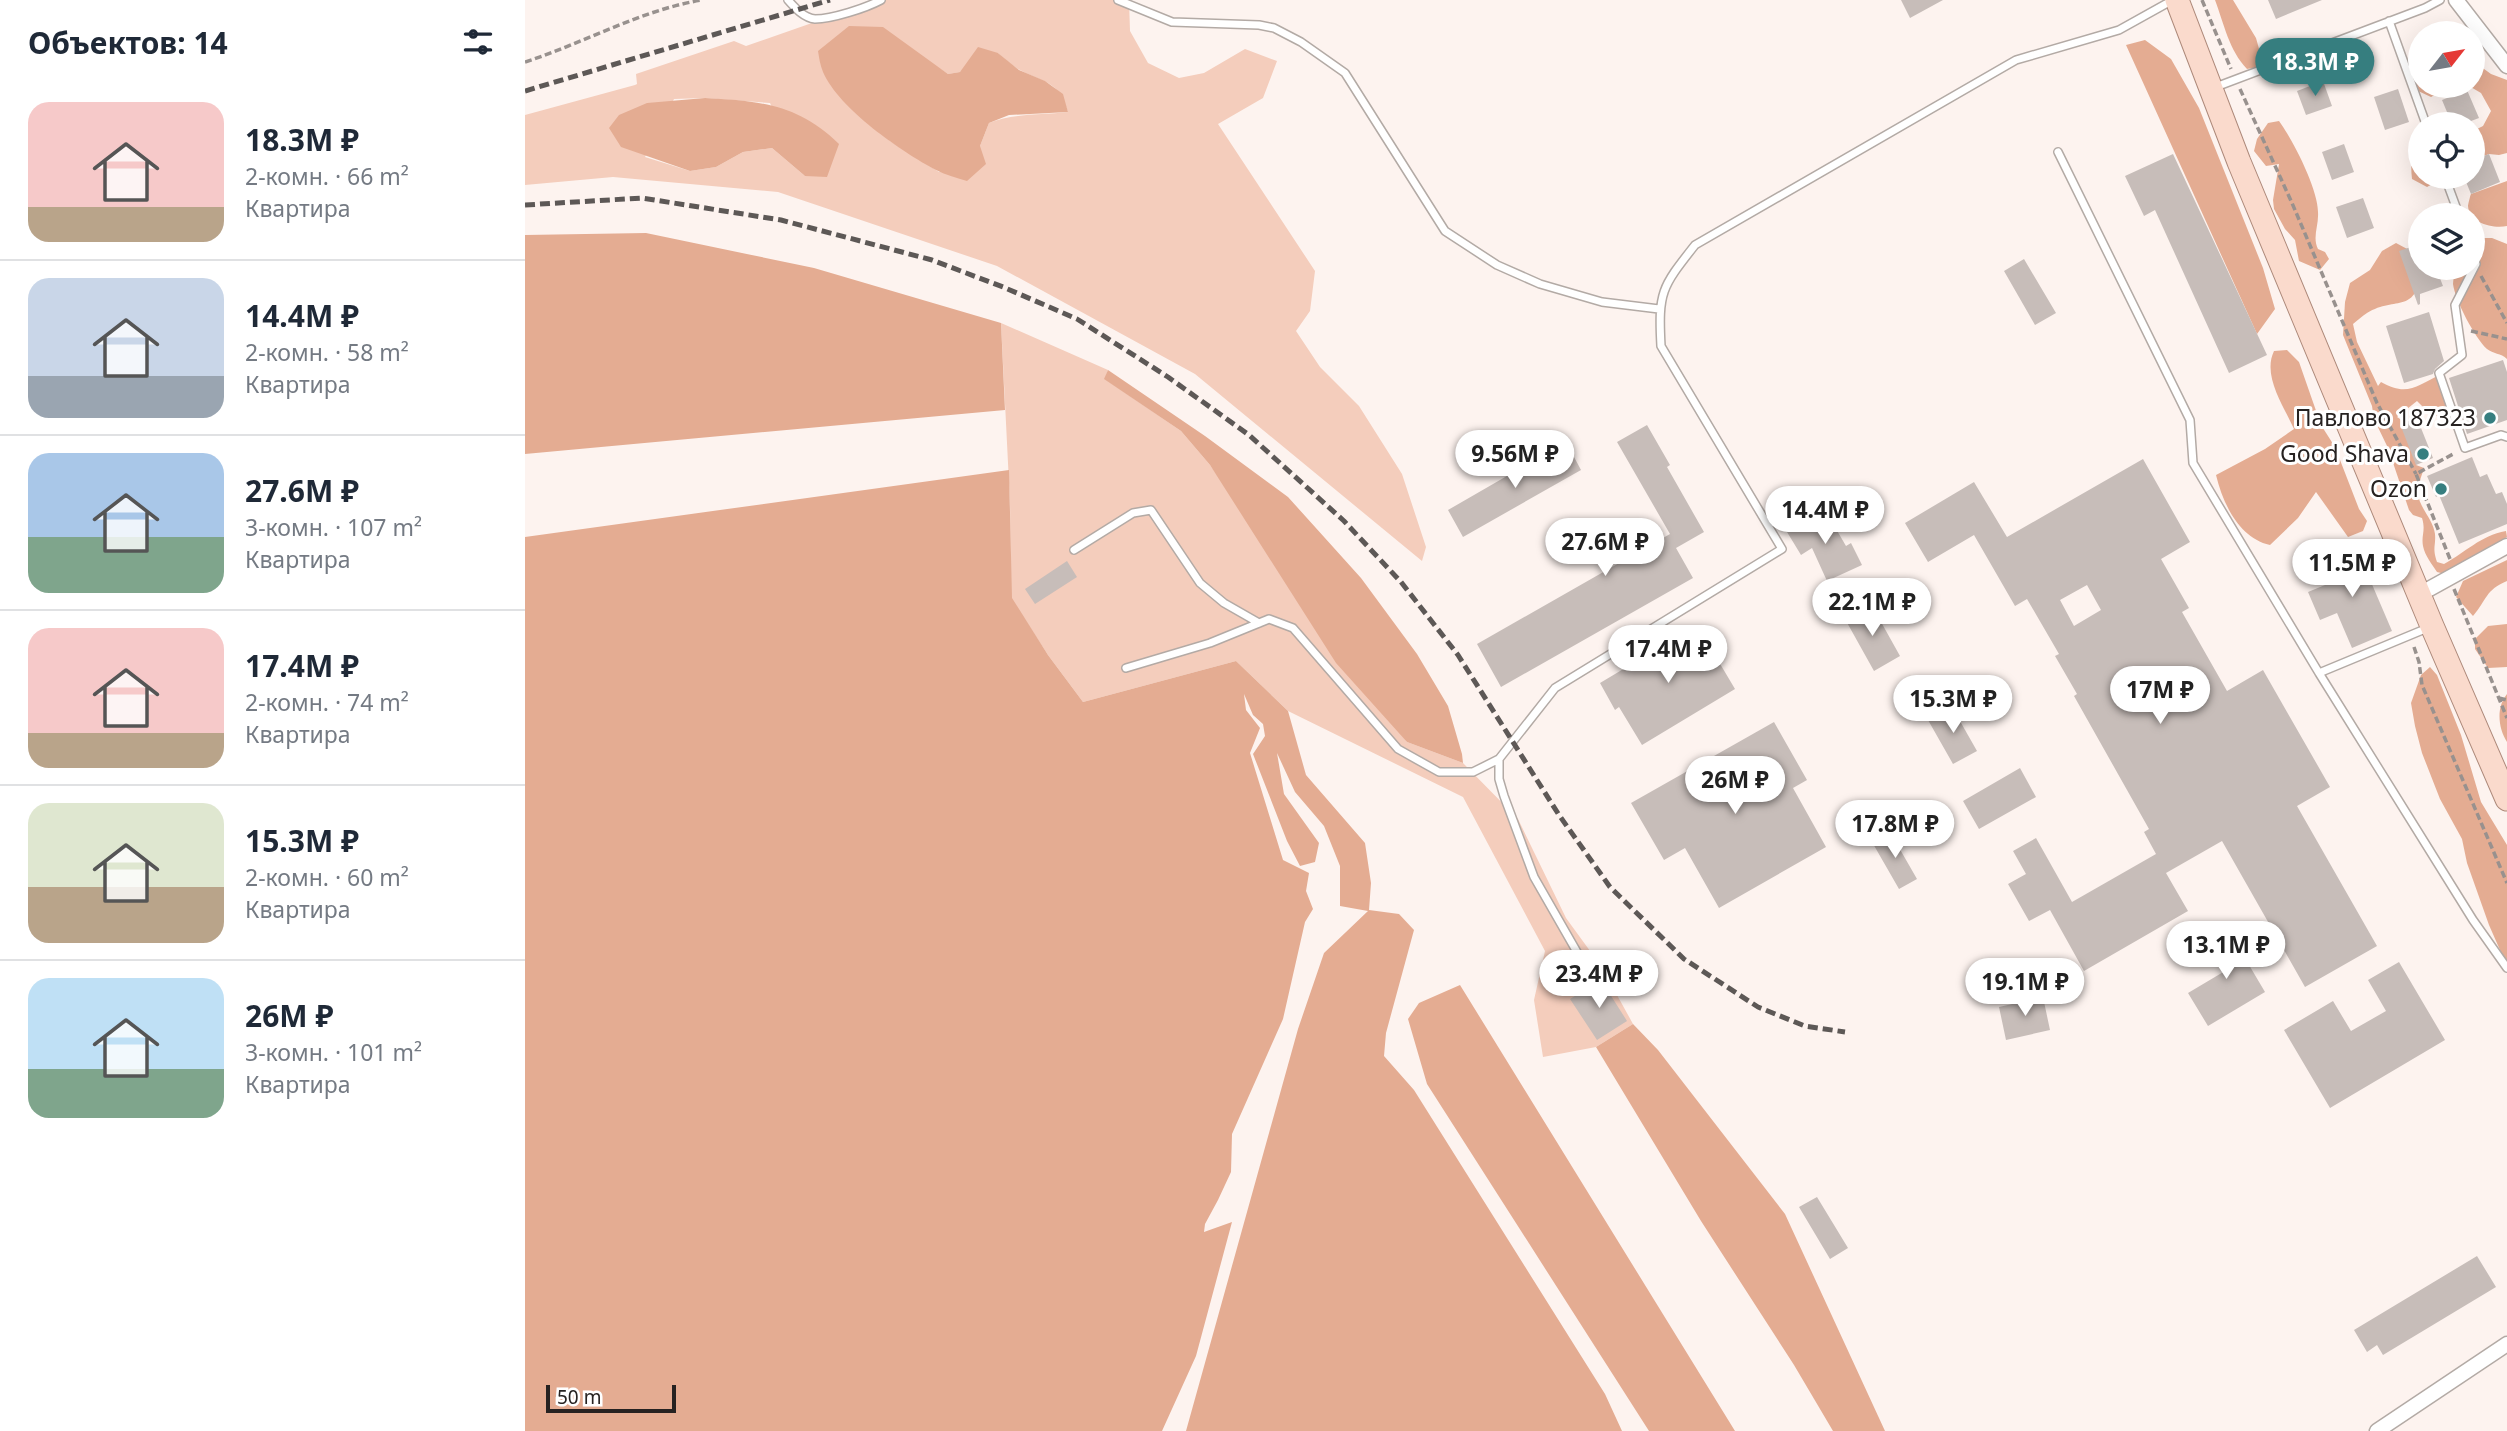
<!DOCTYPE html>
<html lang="ru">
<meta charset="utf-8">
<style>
body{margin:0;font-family:"Noto Sans",sans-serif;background:#f6f6f7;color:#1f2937;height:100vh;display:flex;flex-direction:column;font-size:26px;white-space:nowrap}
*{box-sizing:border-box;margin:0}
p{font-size:23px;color:#747a83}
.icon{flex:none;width:38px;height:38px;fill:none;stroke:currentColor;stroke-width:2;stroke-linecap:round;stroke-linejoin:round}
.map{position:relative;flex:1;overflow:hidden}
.side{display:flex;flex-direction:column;background:#fff;width:525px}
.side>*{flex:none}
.needle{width:46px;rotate:59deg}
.controls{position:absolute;left:1883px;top:21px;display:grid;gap:14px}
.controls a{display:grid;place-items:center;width:77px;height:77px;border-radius:50%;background:#fff;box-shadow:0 7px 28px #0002;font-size:35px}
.scale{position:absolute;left:21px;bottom:18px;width:130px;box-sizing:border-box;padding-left:7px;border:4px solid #262221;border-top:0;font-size:19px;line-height:24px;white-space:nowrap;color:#262221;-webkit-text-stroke:5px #fff;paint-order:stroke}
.price{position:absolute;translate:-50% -60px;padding:0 16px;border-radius:24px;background:#fff;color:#222;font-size:23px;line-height:46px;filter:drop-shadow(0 2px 4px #0008)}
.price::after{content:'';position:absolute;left:50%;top:42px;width:21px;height:16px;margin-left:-10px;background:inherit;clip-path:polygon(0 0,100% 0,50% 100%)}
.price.selected{background:#367e7f;color:#fff}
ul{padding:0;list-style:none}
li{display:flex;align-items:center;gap:21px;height:175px;padding:0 28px}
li+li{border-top:2px solid #e0e1e3}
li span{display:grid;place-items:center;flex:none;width:196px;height:140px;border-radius:21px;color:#555}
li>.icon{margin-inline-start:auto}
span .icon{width:84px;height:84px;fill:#fffc;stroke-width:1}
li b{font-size:30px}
h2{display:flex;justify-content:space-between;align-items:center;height:84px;padding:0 28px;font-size:30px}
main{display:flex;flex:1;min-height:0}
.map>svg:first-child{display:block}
.green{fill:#f4cdbc;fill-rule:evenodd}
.forest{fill:#e4ac92}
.building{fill:#c7bdb9;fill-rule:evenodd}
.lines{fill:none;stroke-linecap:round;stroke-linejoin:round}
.lane-casing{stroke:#b3aaa5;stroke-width:10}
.street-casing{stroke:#b3aaa5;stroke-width:17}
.primary-casing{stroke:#ad897a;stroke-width:25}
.path{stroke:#98918e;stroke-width:3.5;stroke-dasharray:7 3.5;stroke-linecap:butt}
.lane{stroke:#fff;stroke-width:7}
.street{stroke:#fff;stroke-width:14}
.primary{stroke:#fadacc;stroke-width:23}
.rail{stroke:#5d5856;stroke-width:5;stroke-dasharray:10 5;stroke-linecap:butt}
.poi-dot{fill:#367e7f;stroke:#fff;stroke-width:2.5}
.labels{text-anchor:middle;stroke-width:6;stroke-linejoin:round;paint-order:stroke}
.poi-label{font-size:23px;fill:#262221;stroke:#fff;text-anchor:end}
</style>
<main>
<section class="side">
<h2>Объектов: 14<svg class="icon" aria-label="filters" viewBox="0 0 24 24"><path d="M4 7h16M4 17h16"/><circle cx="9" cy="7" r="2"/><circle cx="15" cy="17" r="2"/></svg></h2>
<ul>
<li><span style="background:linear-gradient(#f6c9c9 75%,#b9a48a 0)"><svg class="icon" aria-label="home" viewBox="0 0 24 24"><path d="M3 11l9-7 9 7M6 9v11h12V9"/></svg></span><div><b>18.3M ₽</b><p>2-комн. · 66 m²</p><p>Квартира</p></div></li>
<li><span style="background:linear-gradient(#c9d6e8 70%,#9aa5b1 0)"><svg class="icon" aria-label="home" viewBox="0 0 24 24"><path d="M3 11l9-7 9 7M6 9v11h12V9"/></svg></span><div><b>14.4M ₽</b><p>2-комн. · 58 m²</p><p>Квартира</p></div></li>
<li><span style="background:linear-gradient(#a9c7e8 60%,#7fa58c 0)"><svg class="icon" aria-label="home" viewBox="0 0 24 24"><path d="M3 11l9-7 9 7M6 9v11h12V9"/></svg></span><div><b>27.6M ₽</b><p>3-комн. · 107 m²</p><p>Квартира</p></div></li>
<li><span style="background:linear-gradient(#f6c9c9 75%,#b9a48a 0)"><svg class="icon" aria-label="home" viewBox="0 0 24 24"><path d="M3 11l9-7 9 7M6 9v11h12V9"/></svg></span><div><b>17.4M ₽</b><p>2-комн. · 74 m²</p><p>Квартира</p></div></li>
<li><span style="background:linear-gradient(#dfe7d0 60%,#b9a48a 0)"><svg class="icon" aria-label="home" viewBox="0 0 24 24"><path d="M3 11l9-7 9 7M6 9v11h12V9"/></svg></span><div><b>15.3M ₽</b><p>2-комн. · 60 m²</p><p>Квартира</p></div></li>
<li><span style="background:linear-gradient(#bfe0f5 65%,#7fa58c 0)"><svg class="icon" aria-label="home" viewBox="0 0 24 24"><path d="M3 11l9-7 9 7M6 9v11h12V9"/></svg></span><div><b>26M ₽</b><p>3-комн. · 101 m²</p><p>Квартира</p></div></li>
</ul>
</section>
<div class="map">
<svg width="1982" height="1431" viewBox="0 0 1982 1431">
<rect width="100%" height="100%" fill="#fdf3ef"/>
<!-- green -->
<path class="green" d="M346 0H604L605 31 623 63 654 78 679 73 720 49 752 61 738 98 693 124 790 271 785 311 771 331 795 367 834 406 877 474 901 547 897 561 670 374 472 266 253 192 88 177 0 185V115L110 85 112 84 111 74 209 41 221 46 324 10ZM391 53 423 74 435 72 473 53C480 59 487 66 495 70 521 84 533 80 543 112 516 115 489 113 464 123L455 146 414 172 365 141 314 95ZM180 98 245 103 280 176 247 148 218 152 191 167 165 171 120 157 149 99Z
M476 323 583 370 580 379 656 431 685 465 882 742 938 763 993 819 1041 918 1076 966 1108 1024 1071 1047 1018 1057 1009 1000 1020 951 938 797 763 711 711 661 558 702 523 655 486 598 485 503Z"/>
<!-- forest -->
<path class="forest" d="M1690 0H1708L1731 38 1738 63 1733 67 1722 69C1704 50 1699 24 1690 0Z
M324 26 358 27 423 74 435 72 453 47 473 53 494 70 520 81 538 94 543 112 484 115 464 123 455 146 461 164 442 181C432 178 421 175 411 170 377 152 314 109 298 72 295 65 294 57 293 51Z
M1620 40 1646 59 1674 108 1738 268 1750 309 1732 334 1601 45Z
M1948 61 1966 74 1982 80V153L1974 155 1964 154 1948 160V131L1958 126 1966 111 1956 93 1944 86H1948Z
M1895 69V86H1926L1906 97 1891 90 1885 76Z
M180 98C235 101 273 104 314 144L302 177 280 176 247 148 218 152 191 167 165 171 96 147 84 128 94 115 122 103Z
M1754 121C1768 140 1793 189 1793 212 1794 226 1787 237 1793 249L1800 252 1804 259 1795 270 1774 261 1770 240 1760 229 1749 209 1748 200 1754 164 1741 166 1729 151 1732 139 1743 123Z
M1895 137V177H1920L1902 187 1887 179C1885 162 1887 151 1895 137Z
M1982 181V226C1968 229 1944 223 1943 206 1943 205 1945 196 1946 194Z
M121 233 289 268 476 323 480 410 0 454V235Z
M1951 238H1967L1982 244V359C1976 353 1968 354 1962 349 1950 338 1930 300 1928 284 1928 279 1930 273 1932 268H1948V240Z
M1871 243 1886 251 1897 268C1891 316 1872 295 1842 313 1837 316 1833 320 1828 324L1832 342 1853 386 1856 382C1882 397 1892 386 1916 374L1931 409 1908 417 1892 401 1872 417 1878 421 1882 434 1894 445 1891 465 1899 468C1897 475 1893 484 1893 491 1892 506 1908 518 1910 534 1911 546 1907 547 1912 562L1919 564C1941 552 1955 536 1981 531L1982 537 1920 574 1912 572C1907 564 1900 556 1898 546 1896 535 1901 531 1897 518L1888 515 1884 510 1863 448 1849 419 1847 406 1818 335 1820 302 1825 283 1845 270 1857 251Z
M1762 350 1774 362 1796 425 1810 447 1834 509 1842 521 1838 531 1823 537 1791 492 1773 518 1745 545C1714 538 1698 504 1691 475L1740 449 1769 429C1759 406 1737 376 1749 351Z
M583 370 680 436 763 497 836 578 892 654 923 706 937 754 938 763 882 742 811 663 685 465 656 431 579 379Z
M484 470 487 598 523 655 558 702 711 661 763 711 781 775 840 843 846 883 844 910 874 914 889 930 861 1033 859 1056 889 1090 1080 1394 1097 1431H661L773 1029 799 953 843 911 815 906V866L799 826 770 792 752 753 759 794 794 843 790 862 775 866 762 841 728 754 740 736 738 724 728 715 719 694 721 710 735 728 725 753 758 860 784 873 781 891 788 909 780 922 758 1019 707 1134 706 1172 693 1200 680 1224 679 1232 707 1222 671 1356 637 1431H0V537Z
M1982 560V581C1960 590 1962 600 1948 616L1931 597 1938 581Z
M1982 624V667L1963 668 1950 649V639L1963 626Z
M1905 667 1912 675 1936 735 1956 802 1982 845V966L1964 925 1942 863 1937 839 1915 799 1897 753 1890 726 1886 703 1896 675Z
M1982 694V742C1973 728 1971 707 1982 694Z
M935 985 1210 1431H1124L902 1084 883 1019 894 1003Z
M1108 1024 1133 1050 1260 1214 1360 1431H1308L1269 1365 1176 1221 1071 1047Z"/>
<!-- building -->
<path class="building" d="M1376 0H1418L1385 18Z
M1743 0H1797L1751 19Z
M1798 81 1807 106 1781 115 1772 91Z
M1873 89 1884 122 1860 130 1849 97Z
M1942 90 1954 118 1938 124H1927L1917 100Z
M1819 144 1829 172 1807 180 1797 152Z
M1648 154 1742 355 1704 373 1630 210 1619 216 1600 176Z
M1964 154 1975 182 1946 194 1939 177H1948V160Z
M1838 198 1849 228 1822 238 1811 207Z
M1895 244V268H1911L1918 286 1895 294V304L1893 305 1874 251Z
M1499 259 1531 313 1510 325 1479 271Z
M1904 312 1919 361 1910 369 1908 374 1879 383 1861 326Z
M1978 360 1982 372V420L1942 434 1924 378Z
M1892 418 1908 458 1891 465 1875 424Z
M1122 425 1145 465 1142 467 1179 532 1151 548 1168 578 976 687 952 644 1145 534 1092 442Z
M1041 442 1056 470 938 537 923 510Z
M1947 457 1955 477 1962 474 1971 494 1977 492 1982 504V524L1934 544 1914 495 1911 497 1902 476Z
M1618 459 1665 542 1636 559 1664 608 1657 612 1702 691 1738 670 1805 787 1772 806 1852 946 1780 987 1697 841 1641 873 1663 911 1559 971 1525 910 1504 921 1483 884 1501 874 1488 851 1511 838 1547 902 1631 854 1619 832 1624 829 1549 696 1552 694 1530 656 1534 654 1502 599 1490 606 1449 535 1403 562 1380 523 1449 482 1482 537ZM1562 585 1576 610 1549 626 1535 600Z
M1300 510 1321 546 1326 543 1337 565 1302 581 1287 548 1276 555 1262 532Z
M1828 540 1867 631 1827 648 1812 613 1795 620 1783 592 1817 578 1805 550Z
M542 561 552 577 510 604 500 589Z
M1346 604 1375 656 1349 671 1320 619Z
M1172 625 1210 689 1117 745 1094 707 1090 710 1075 683Z
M1427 707 1452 751 1428 764 1403 720Z
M1249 722 1282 780 1268 788 1301 847 1194 908 1160 848 1139 860 1106 803Z
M1495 768 1511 797 1454 829 1438 801Z
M1365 832 1392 879 1374 889 1347 842Z
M1701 926 1740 992 1683 1026 1663 993 1700 971 1681 938Z
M1874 962 1920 1040 1805 1108 1759 1030 1808 1001 1826 1031 1861 1011 1843 980Z
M1076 980 1102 1021 1072 1040 1045 999Z
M1518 997 1525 1030 1481 1040 1474 1007Z
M1292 1197 1323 1248 1305 1259 1274 1207Z
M1952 1256 1971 1287 1858 1355 1852 1345 1842 1352 1829 1330Z"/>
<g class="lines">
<!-- lane casing -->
<g class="lane-casing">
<path id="lane" d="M263 0C270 8 279 18 290 19 307 19 341 8 356 0
M593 0 647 22 734 25 749 28 776 42 820 73 920 231 972 265 1015 284 1077 302 1134 309
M1864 21 1901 124
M1688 88 1900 8 1915 0
M1533 152 1665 420 1668 463 1794 673 1905 627
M1920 177 1934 215
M1948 254 1951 264 1930 305 1937 355 1914 373 1940 448 1976 435 1982 437
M549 550 608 513 626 510 675 583 699 603 734 623
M601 668 685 643 744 619 768 628 873 749 914 772H948L974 759
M1794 673 1948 920 1982 968
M1064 973 1009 877 979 796 974 779V759L1030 688 1257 549 1136 346C1133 291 1137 287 1170 245L1491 60 1594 30 1648 0"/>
</g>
<!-- street casing -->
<g class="street-casing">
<path id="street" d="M1931 0 1982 66
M1895 594 1982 546
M1852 1431 1982 1344"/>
</g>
<!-- primary casing -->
<g class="primary-casing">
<path id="primary" d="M1652 0 1714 162 1907 626 1982 799"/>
</g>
<!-- path -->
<path class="path" d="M1677 0 1706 69
M0 62C59 43 116 10 177 0
M1715 89 1767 203 1852 403 1891 474
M1956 276 1982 323
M1946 331 1982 339
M1925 559 1891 474 1930 453
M1929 589 1982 718
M1889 647 1894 662 1897 685 1982 883
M1974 698 1982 700"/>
<!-- lane -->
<use href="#lane" class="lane"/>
<!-- street -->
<use href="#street" class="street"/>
<!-- primary -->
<use href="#primary" class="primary"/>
<!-- rail -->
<path class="rail" d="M0 91 305 0
M0 205 117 198 256 220 407 260 478 287 552 319 643 377 724 435 819 521 876 582 933 655 1034 815 1085 887 1159 959 1233 1007 1280 1026 1320 1032"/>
</g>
<!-- markers -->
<g class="poi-dot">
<circle cx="1965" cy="418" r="7"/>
<circle cx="1898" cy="454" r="7"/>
<circle cx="1916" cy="489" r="7"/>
</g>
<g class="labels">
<!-- poi labels -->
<g class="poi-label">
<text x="1951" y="426">Павлово 187323</text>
<text x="1884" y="462">Good Shava</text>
<text x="1902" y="497">Ozon</text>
</g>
</g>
</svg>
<div class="controls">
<a><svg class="needle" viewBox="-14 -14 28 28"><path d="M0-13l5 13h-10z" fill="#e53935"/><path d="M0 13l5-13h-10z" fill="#747a83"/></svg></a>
<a><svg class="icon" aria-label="locate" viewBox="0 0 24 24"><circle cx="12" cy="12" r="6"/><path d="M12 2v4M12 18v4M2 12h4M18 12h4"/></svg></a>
<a><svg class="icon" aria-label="layers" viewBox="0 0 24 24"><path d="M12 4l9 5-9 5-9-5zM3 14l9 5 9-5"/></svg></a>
</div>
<div class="scale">50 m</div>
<b class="price selected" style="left:1790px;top:98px">18.3M ₽</b>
<b class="price" style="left:990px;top:490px">9.56M ₽</b>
<b class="price" style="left:1300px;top:546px">14.4M ₽</b>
<b class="price" style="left:1080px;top:578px">27.6M ₽</b>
<b class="price" style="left:1827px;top:599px">11.5M ₽</b>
<b class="price" style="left:1347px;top:638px">22.1M ₽</b>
<b class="price" style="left:1143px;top:685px">17.4M ₽</b>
<b class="price" style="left:1635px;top:726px">17M ₽</b>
<b class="price" style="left:1428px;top:735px">15.3M ₽</b>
<b class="price" style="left:1210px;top:816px">26M ₽</b>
<b class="price" style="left:1370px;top:860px">17.8M ₽</b>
<b class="price" style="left:1701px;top:981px">13.1M ₽</b>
<b class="price" style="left:1074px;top:1010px">23.4M ₽</b>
<b class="price" style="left:1500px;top:1018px">19.1M ₽</b>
</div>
</main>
